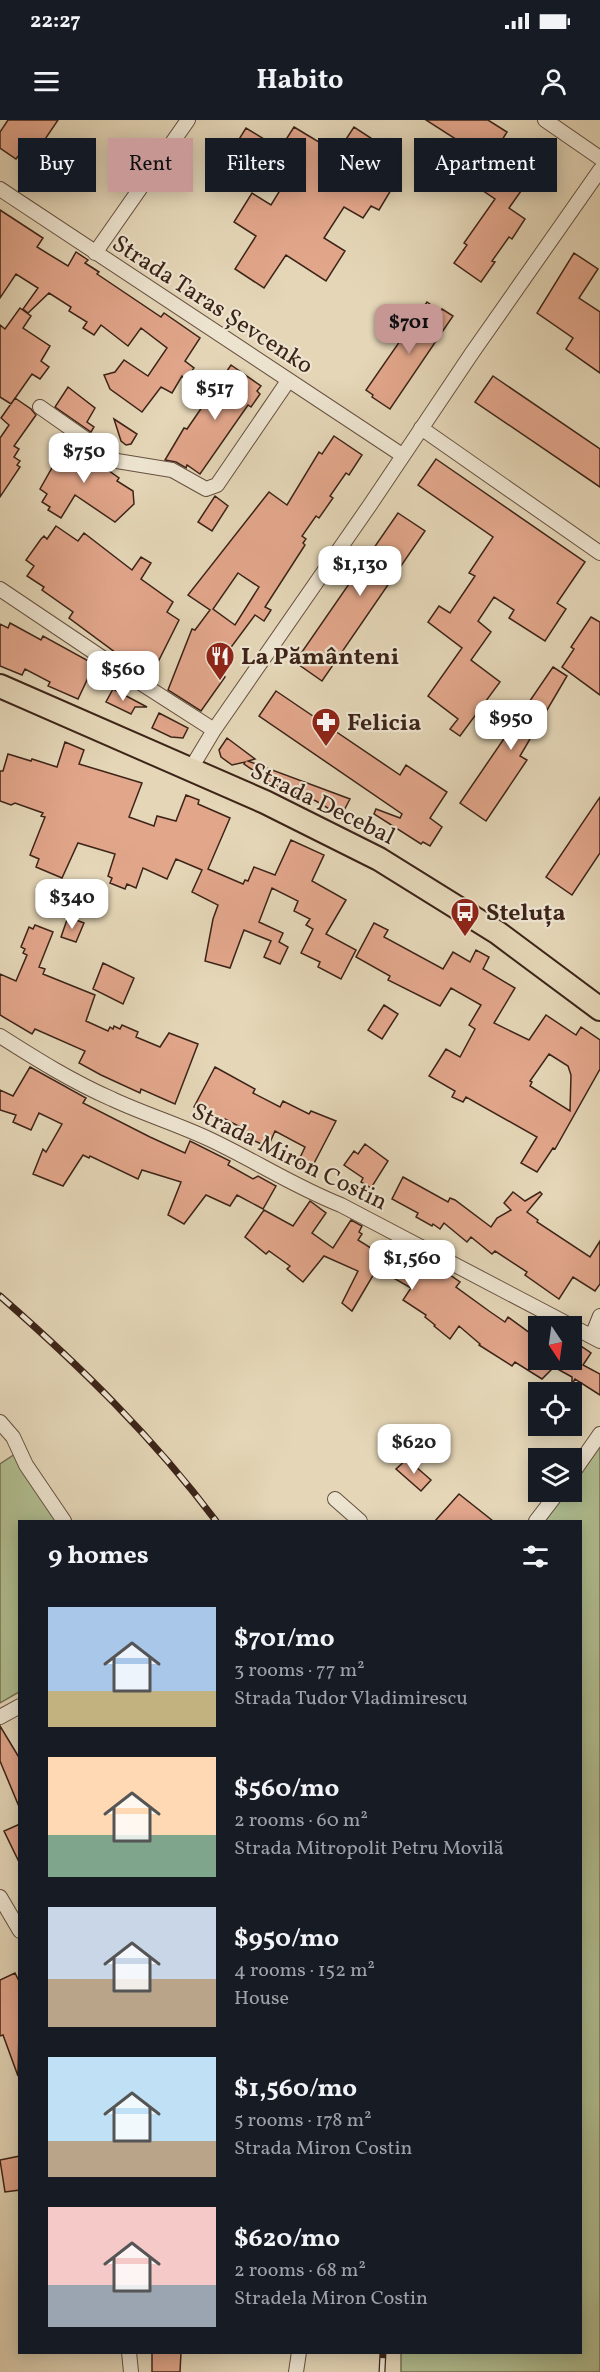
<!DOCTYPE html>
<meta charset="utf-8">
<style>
body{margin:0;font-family:Vollkorn,serif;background:#242831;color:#f1f3f6;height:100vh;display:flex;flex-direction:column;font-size:22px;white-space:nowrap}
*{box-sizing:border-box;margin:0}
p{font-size:20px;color:#9ea1a6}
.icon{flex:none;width:33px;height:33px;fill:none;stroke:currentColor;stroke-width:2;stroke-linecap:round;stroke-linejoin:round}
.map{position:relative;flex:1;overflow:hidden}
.details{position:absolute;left:18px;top:1400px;width:564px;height:834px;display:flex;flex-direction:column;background:#171b24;border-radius:0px;box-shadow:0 3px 15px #0003}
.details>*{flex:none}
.guide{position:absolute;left:18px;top:18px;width:564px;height:54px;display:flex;gap:12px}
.needle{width:39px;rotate:167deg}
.tools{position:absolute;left:528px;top:1196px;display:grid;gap:12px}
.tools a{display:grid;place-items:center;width:54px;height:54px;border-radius:0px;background:#171b24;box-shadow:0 3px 15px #0003;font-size:30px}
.price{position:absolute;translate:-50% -51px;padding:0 14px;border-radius:12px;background:#fff;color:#222;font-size:20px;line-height:39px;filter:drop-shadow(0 2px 3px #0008)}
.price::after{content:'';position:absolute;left:50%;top:36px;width:18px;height:14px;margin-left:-9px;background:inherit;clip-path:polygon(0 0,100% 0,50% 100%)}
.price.current{background:#c59692;color:#111}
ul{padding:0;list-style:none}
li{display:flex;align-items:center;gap:18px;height:150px;padding:0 30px}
li span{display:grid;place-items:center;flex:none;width:168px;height:120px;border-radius:0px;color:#555}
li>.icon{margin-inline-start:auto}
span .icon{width:72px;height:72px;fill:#fffc;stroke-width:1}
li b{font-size:26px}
h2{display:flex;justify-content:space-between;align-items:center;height:72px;padding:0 30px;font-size:26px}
.chip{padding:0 21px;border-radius:0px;background:#171b24;box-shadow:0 3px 15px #0003;font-size:21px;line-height:54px}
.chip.current{background:#c59692;color:#111}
.status{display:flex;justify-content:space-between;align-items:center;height:42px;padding:0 30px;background:#171b24;direction:ltr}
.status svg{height:16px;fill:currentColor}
header{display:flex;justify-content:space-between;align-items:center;height:78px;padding:0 30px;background:#171b24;font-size:27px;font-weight:700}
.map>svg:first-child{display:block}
.green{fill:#b1be90;stroke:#777154;stroke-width:1.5}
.building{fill:#e2a68b;stroke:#3d2418;stroke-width:1.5;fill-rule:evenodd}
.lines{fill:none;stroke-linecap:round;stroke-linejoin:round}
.street-casing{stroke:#675040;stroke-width:16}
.primary-casing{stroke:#3d2418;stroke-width:26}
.street{stroke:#ede4d0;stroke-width:14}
.primary{stroke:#e4d6b7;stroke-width:22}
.rail-casing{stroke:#3d2418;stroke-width:7}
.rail{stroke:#ede4d0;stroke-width:4.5;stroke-dasharray:14;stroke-linecap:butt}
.labels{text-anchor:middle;stroke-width:4.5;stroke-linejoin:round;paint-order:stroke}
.street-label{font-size:24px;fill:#3d2418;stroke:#ede4d0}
.poi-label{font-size:24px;font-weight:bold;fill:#3d2418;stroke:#ede4d0;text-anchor:start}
</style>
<div class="status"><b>22:27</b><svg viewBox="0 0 49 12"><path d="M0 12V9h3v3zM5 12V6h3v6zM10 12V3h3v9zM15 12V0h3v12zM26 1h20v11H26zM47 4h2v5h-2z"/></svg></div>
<header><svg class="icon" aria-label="menu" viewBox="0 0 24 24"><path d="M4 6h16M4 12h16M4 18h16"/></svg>Habito<svg class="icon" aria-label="person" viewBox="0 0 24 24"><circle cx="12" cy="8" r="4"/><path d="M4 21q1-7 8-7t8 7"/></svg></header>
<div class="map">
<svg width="600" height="2252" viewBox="0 0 600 2252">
<rect width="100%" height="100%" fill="#e4d6b7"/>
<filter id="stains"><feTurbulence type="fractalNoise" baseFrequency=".00333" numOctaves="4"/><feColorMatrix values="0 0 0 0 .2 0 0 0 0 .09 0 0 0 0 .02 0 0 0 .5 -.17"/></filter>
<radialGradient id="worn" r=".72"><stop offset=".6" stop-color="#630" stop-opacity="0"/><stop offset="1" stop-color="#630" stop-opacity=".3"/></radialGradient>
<!-- green -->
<path class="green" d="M600 1325V2252H401V2232H580V1401H545L567 1371H572V1364Z
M15 1334 59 1401H20L19 1572 0 1583V1344Z"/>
<!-- building -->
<path class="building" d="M8 0H58L35 34 25 27 16 39 0 28V12Z
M426 0H488L507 12 497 28 498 30 533 54 509 88 525 99 512 119 509 117 492 141 495 142 481 162 454 143 467 125 464 123 495 79 473 64 490 41Z
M294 7 337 33 354 7 383 26 368 51 371 52 369 56 391 70 379 90 371 86 363 98 344 87 324 118 345 131 326 161 286 135 264 168 235 149 256 116 234 102 252 73 271 85 287 59 264 45 257 56 228 37 246 8 280 29Z
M0 90 43 118 37 127 68 146 76 132 88 140 85 143 99 152 97 154 161 197 164 193 200 218 185 241 194 248 186 259 182 256 172 273 161 267 142 292 110 269 104 255 115 252 124 240 148 256 167 228 141 208 128 226 101 205 94 215 83 208 87 202 69 191 71 187 49 173 28 193 23 189 38 168 16 154 0 178Z
M574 133 598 149 579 178 600 192V253L566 229 573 218 537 193Z
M427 182 440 191 442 189 453 196 390 289 372 277 373 275 366 270Z
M20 188 31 196 23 208 50 226 41 241 49 247 40 259 32 254 11 284 0 277V205L5 209Z
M231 245 261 266 257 271 260 274 251 287 248 285 200 354 187 345 186 348 176 342 165 340 184 308 187 309Z
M493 256 600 329V367L475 282Z
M68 267 95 288 87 302 94 307 91 312 55 287Z
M15 278 31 289 36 295 14 326 19 329 14 337 20 341 17 345 20 347 0 377V318L9 305 1 298Z
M114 299 137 314 131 324 126 325 121 321Z
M66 316 97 338 95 341 119 358 117 361 133 371 134 384 115 402 75 375 61 398 48 390 50 387 42 382 47 374 40 369 58 337 54 335Z
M334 316 362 335 349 355 346 353 330 376 333 378 319 398 316 396 302 416 306 419 303 423 305 425 265 487 271 490 264 501 255 495 223 538 230 543 221 555 225 557 201 591 168 570 192 509 195 510 210 490 188 475 269 372 287 385 319 332 322 334ZM238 453 259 467 235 505 213 489Z
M436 339 585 442 557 483 566 489 545 521 509 498 514 490 494 477 478 501 491 512 471 540 500 562 460 616 450 609 458 599 428 576 462 528 428 502 439 486 450 493 475 456 469 453 493 417 418 365Z
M215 376 228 386 212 411 198 402Z
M398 393 425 411 322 561 295 542Z
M56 406 78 421 84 413 132 450 141 437 151 443 141 459 173 482 167 492 179 500 150 558 69 498 73 492 42 470 44 467 27 456 34 446 26 440 41 419 44 416 47 419Z
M591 497 600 502V575L562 547 574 529 571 527Z
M10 503 41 520 43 516 103 549 95 563 88 558 78 579 48 566 50 562 25 549 22 555 0 546V504L8 508Z
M553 547 567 556 520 636 527 640 486 701 460 683Z
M113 569 147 587H135L131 594 106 582Z
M276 571 400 655 406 645 447 672 430 698 442 707 430 726 423 722 421 724 374 694 376 689 400 698 402 694 259 596Z
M159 593 188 608 183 618 171 617 152 608Z
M227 618 255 639 248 641 350 679 341 696 316 681 276 666 244 644 245 642 232 645 221 637 219 630Z
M65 622 84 630 79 644 142 663 129 697 154 706 157 696 176 701 186 675 199 680 198 684 230 698 208 749 243 764 245 760 248 761 254 747 275 755 291 720 324 735 312 761 346 780 326 814 356 830 341 859 318 847 320 842 301 833 313 809 306 805 310 799 294 791 298 781 272 768 259 802 283 813 279 822 288 827 280 844 264 837 271 821 244 810 230 848 205 841 213 799 218 785 192 772 202 750 176 739 167 759 143 748 136 768 127 764 125 769 110 763 112 758 108 756 115 734 78 723 62 758 36 747 39 739 30 735 45 697 41 696 43 693 15 683 11 685 0 681V651H3L8 634 31 641 32 639 57 647Z
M600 677V733L572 775 546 757Z
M68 797 84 803 76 822 61 817Z
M374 803 388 810 384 817 443 849 453 832 470 842 476 830 489 837 483 849 515 868 494 903 529 920 546 895 576 915 581 907 600 920V949L555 1029 553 1028 537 1052 521 1043 537 1017 466 977 463 982 452 977 455 971 429 956 446 929 460 937 475 909 469 905 481 885 451 868 440 886 388 860 390 856 356 837ZM549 934 568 946 571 955 570 991 530 966 532 962 530 961Z
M35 805 53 812 39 847 45 849 43 854 95 875 86 901 108 911 110 907 113 909 114 906 120 909 122 905 138 912 136 917 160 927 169 913 198 924 175 984 141 969 140 973 101 955 79 943 85 931 35 909 32 914 0 895V854L16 861 27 835 23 833 25 829 21 827 29 807 33 809Z
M103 843 134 858 123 884 93 869Z
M384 885 398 894 382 919 368 910Z
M30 947 86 978 83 983 150 1017 185 1033 190 1021 230 1041 228 1045 253 1059 258 1056 276 1066 263 1089 237 1075 230 1086 206 1075 184 1104 168 1095 181 1062 142 1050 138 1059 90 1036 89 1038 83 1035 63 1066 33 1054 43 1029 46 1032 62 1004 39 993 31 1010 13 1002 16 995 0 990V970L13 976Z
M215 947 255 969 253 973 280 987 283 981 309 994 311 991 336 1001 311 1049 298 1042 305 1027 275 1011 268 1027 246 1017 245 1015 246 1010 225 999 222 1003 194 987Z
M365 1024 388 1041 371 1068 361 1062 363 1058 344 1045 354 1031 358 1034Z
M403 1057 448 1082 450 1078 455 1080 491 1107 497 1098 511 1090 504 1083 513 1072 525 1081 540 1072 542 1074 527 1092 538 1100 537 1102 590 1137 600 1121V1164L595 1171 573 1157 559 1179 525 1155 527 1152 495 1131 492 1134 471 1117 467 1122 444 1103 440 1109 433 1104 432 1106 416 1097 418 1093 392 1079Z
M310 1081 326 1093 312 1113 333 1128 351 1100 362 1106 359 1112 362 1114 358 1120 393 1142 396 1137 407 1144 413 1136 437 1152 440 1148 460 1162 456 1167 489 1191 505 1202 508 1197 538 1219V1239H572V1220L591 1233 583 1245 600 1254V1275L575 1259 572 1264V1257L554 1247 542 1259 515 1242 512 1246 479 1225 480 1224 459 1206 450 1219 434 1206 435 1205 425 1197 426 1195 403 1180 411 1168 385 1153 383 1156 375 1152 352 1191 342 1183 358 1151 324 1136 303 1162 287 1149 290 1146 269 1131 266 1134 245 1117 264 1090 293 1106Z
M407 1339 431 1360 421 1371 396 1349Z
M459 1374 493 1401H435Z
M0 1606 20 1639V1689L0 1641Z
M20 1704V1744L4 1711Z
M15 1853 20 1863 18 1956 3 1915 0 1916V1860Z
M20 2036V2070L5 2072 0 2040Z
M152 2232H181L180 2252H152Z"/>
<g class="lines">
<!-- street casing -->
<g class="street-casing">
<path id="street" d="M545 0 600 38
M0 69 402 335
M95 133 188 0
M40 287 117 341 172 350 206 369 217 365 288 261
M421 308 600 433
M0 469 122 551 214 610
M190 650 214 610 370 385 472 233 600 50
M0 916C36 939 73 962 112 979 144 994 177 1004 209 1019 254 1040 295 1067 341 1085L600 1221
M592 1216 600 1196
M0 1302 13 1317 26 1345 64 1401
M572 1354 600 1314
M335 1379 360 1401
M536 1401 559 1371
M0 1597 20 1586
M0 1777 20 1811
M129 2232 131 2252
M296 2252 299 2232"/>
</g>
<!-- primary casing -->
<g class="primary-casing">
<path id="primary" d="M0 566 265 682 379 739 498 813 600 889"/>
</g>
<!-- street -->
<use href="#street" class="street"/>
<!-- primary -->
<use href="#primary" class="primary"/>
<!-- rail casing -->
<g class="rail-casing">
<path id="rail" d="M0 1176C80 1246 152 1316 216 1401
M382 2252 383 2232"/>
</g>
<!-- rail -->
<use href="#rail" class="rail"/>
</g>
<!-- icons -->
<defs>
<g id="restaurant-pin" transform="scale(1.5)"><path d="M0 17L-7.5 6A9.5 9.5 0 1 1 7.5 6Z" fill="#8f2418" stroke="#ede4d0"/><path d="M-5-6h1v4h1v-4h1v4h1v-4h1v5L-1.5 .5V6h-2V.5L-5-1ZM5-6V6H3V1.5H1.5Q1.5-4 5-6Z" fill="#fff"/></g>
<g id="pharmacy-pin" transform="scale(1.5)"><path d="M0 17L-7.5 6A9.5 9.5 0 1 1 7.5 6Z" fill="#8f2418" stroke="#ede4d0"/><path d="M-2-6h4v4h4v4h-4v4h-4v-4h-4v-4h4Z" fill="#fff"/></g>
<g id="bus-pin" transform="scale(1.5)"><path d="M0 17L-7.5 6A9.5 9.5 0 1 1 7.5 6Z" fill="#8f2418" stroke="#ede4d0"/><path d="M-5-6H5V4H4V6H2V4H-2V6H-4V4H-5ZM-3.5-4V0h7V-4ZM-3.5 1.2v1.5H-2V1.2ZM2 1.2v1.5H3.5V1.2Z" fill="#fff"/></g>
</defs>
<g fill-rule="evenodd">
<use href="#restaurant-pin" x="220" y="536"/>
<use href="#pharmacy-pin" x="326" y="602"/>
<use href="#bus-pin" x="465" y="792"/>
</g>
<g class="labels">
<!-- street labels -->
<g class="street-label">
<text transform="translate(213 184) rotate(33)" y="8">Strada Taras Șevcenko</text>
<text transform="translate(323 683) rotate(26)" y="8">Strada Decebal</text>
<text transform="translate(290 1036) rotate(26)" y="8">Strada Miron Costin</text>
</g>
<!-- poi labels -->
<g class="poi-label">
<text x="241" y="544">La Pământeni</text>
<text x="347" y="610">Felicia</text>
<text x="486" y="800">Steluța</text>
</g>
</g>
<rect width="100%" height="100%" filter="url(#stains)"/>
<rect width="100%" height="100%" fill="url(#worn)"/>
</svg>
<div class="tools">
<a><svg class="needle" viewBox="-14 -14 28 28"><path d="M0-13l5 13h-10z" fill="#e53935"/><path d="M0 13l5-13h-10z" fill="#9ea1a6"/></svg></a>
<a><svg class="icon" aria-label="locate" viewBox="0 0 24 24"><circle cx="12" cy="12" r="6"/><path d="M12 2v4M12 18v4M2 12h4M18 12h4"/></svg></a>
<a><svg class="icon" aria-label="layers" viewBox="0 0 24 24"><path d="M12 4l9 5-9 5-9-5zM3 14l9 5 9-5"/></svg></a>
</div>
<b class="price current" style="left:409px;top:235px">$701</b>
<b class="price" style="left:215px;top:301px">$517</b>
<b class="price" style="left:84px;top:364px">$750</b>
<b class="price" style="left:360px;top:477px">$1,130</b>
<b class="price" style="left:123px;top:582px">$560</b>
<b class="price" style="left:511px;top:631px">$950</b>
<b class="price" style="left:72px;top:810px">$340</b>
<b class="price" style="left:412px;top:1171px">$1,560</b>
<b class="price" style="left:414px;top:1355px">$620</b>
<div class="guide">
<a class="chip">Buy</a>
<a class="chip current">Rent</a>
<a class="chip">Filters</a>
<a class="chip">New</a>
<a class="chip">Apartment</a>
</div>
<section class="details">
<h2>9 homes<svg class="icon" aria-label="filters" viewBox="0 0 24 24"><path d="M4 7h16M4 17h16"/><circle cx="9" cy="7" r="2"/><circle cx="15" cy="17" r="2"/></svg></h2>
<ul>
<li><span style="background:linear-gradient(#a9c7e8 70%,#c2b280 0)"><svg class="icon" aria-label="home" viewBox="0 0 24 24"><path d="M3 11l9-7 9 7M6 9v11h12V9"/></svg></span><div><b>$701/mo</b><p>3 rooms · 77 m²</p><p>Strada Tudor Vladimirescu</p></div></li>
<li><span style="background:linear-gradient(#ffd9b3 65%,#7fa58c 0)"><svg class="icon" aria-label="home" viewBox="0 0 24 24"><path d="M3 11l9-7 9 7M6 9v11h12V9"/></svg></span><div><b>$560/mo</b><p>2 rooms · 60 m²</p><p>Strada Mitropolit Petru Movilă</p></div></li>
<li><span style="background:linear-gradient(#c9d6e8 60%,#b9a48a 0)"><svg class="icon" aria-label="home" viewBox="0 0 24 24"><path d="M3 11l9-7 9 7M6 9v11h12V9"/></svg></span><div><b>$950/mo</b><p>4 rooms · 152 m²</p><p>House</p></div></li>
<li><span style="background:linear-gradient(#bfe0f5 70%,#b9a48a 0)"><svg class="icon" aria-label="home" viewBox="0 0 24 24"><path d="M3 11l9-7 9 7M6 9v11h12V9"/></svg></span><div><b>$1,560/mo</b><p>5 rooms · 178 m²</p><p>Strada Miron Costin</p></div></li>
<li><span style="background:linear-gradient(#f6c9c9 65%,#9aa5b1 0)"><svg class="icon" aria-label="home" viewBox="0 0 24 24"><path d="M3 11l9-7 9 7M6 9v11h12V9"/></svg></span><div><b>$620/mo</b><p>2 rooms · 68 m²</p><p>Stradela Miron Costin</p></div></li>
</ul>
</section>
</div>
